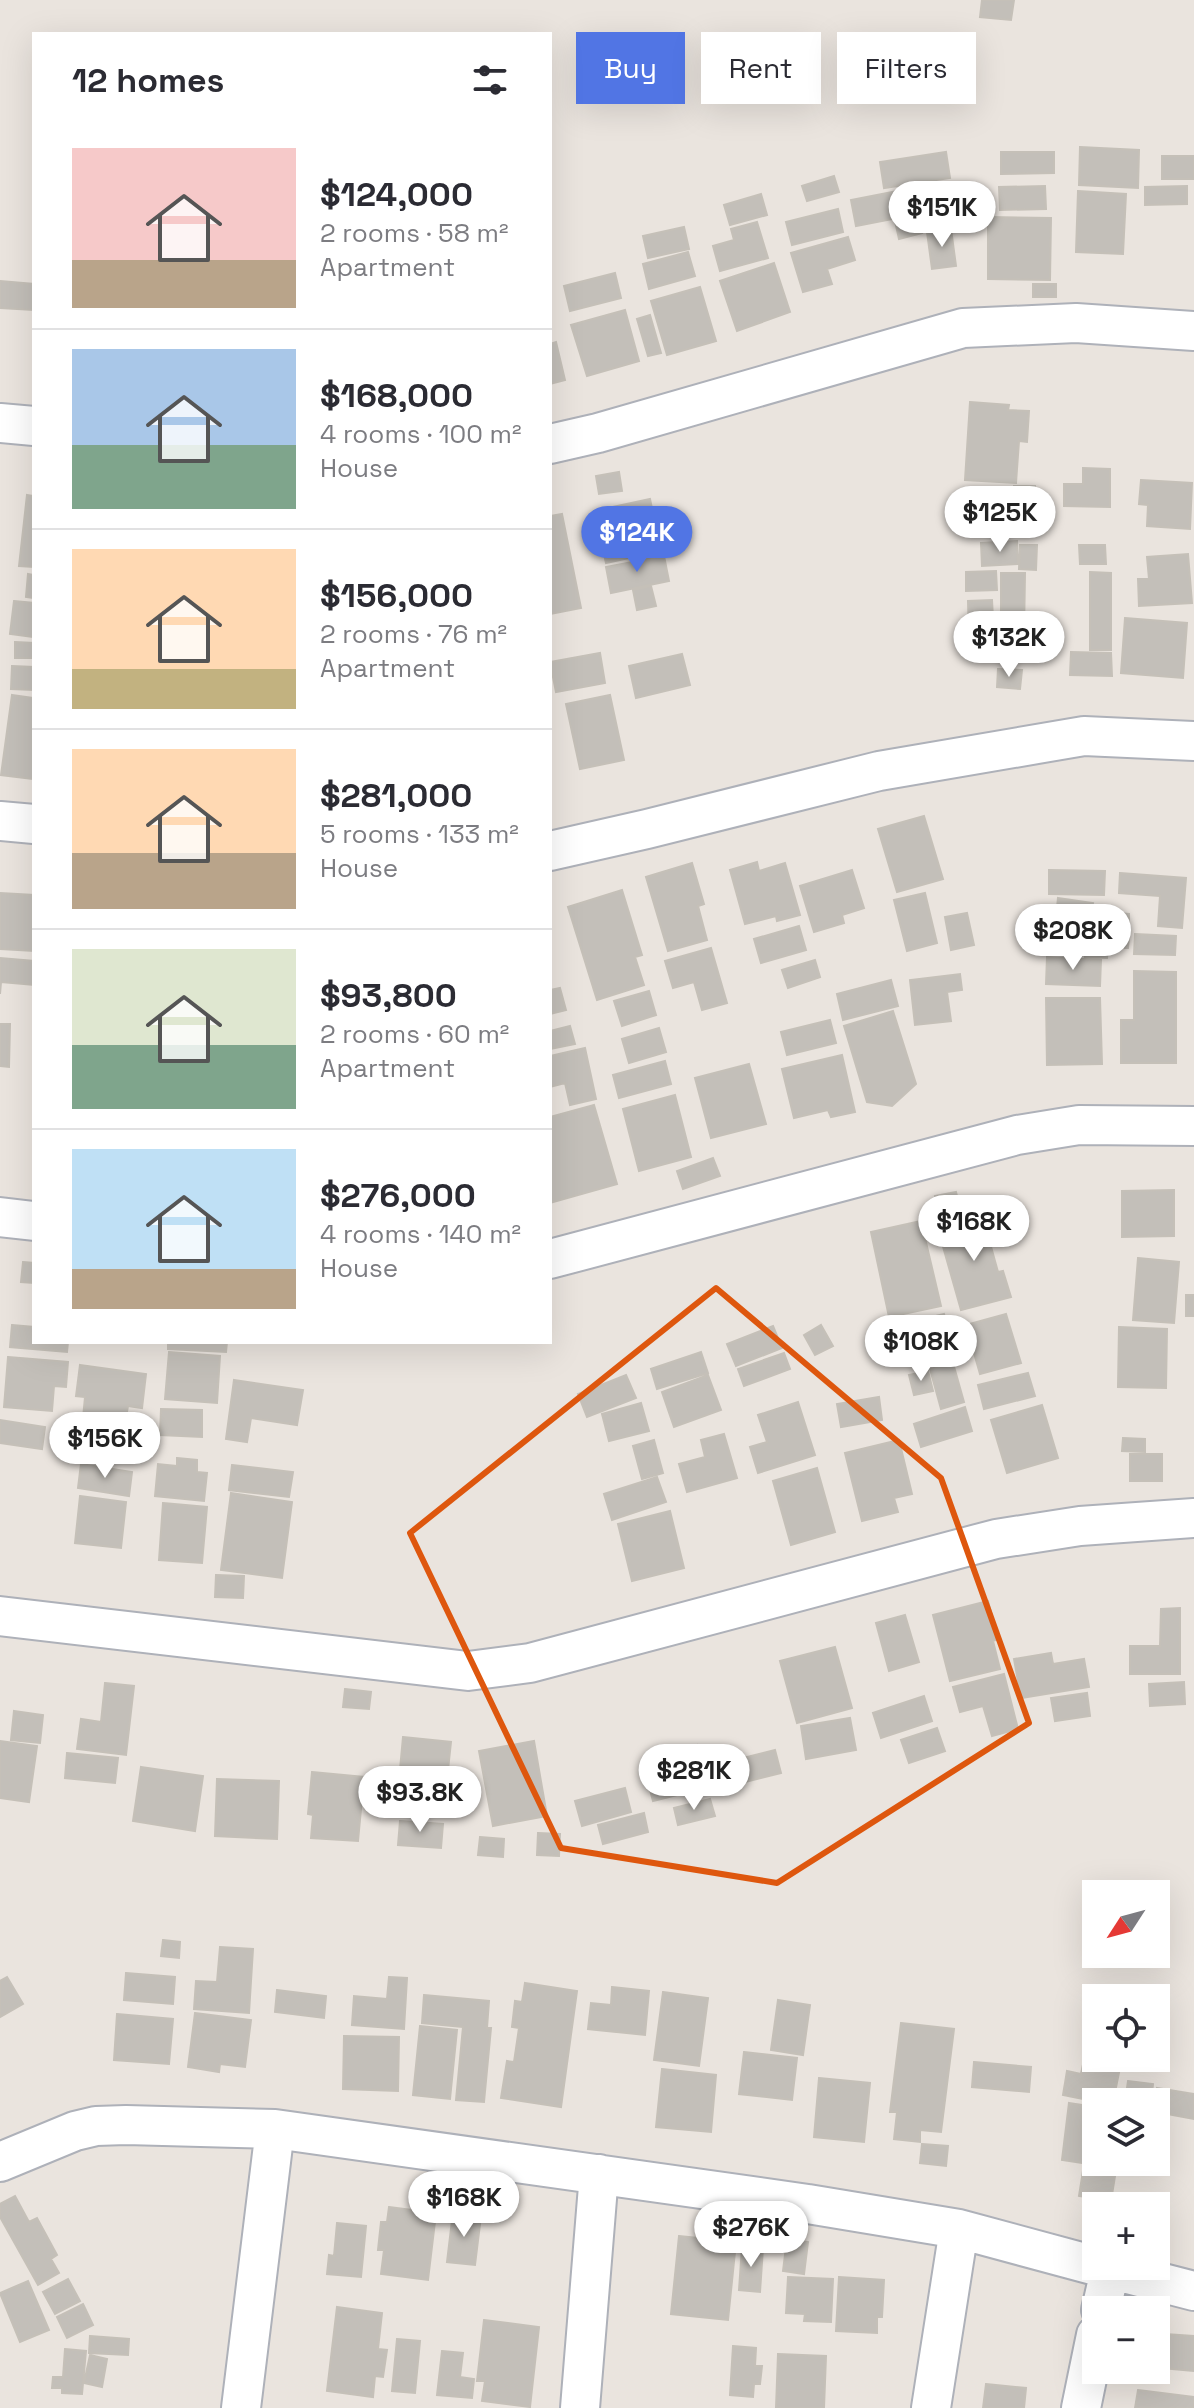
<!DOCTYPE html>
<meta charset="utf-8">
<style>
body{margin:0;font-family:"Space Grotesk",sans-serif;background:#f2f2f3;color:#2b2b33;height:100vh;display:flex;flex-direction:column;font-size:30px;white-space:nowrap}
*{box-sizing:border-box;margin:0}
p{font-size:26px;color:#7c7c81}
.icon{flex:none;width:44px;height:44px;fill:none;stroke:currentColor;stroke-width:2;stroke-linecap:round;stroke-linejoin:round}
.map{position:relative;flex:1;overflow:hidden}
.side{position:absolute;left:32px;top:32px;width:520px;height:1312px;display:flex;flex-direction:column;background:#fff;border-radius:0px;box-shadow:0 8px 32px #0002}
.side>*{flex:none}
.top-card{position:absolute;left:576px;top:32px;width:498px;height:72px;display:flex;gap:16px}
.needle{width:52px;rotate:234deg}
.controls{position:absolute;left:1082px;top:1880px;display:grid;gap:16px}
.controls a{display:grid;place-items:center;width:88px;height:88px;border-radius:0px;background:#fff;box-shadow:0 8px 32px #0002;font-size:40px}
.price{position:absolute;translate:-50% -68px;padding:0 18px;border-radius:28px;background:#fff;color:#222;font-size:26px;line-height:52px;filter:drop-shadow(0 2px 4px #0008)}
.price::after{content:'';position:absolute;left:50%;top:48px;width:24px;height:18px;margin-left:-12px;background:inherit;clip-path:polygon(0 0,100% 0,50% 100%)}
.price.selected{background:#5175e4;color:#fff}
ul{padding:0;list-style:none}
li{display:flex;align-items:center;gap:24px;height:200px;padding:0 40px}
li+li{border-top:2px solid #e1e1e2}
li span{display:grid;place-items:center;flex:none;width:224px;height:160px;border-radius:0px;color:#555}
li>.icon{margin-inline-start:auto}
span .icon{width:96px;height:96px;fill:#fffc;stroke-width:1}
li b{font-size:34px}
h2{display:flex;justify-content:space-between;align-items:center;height:96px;padding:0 40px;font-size:34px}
.tag{padding:0 28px;border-radius:0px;background:#fff;box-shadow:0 8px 32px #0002;font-size:28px;line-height:72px}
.tag.selected{background:#5175e4;color:#fff}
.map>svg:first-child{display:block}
.building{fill:#c3bfb9;stroke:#c5c0b8;stroke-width:2}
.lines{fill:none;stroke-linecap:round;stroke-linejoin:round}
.minor-casing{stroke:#aeb1b9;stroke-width:42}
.minor{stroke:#fff;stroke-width:38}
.marked{fill:none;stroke:#de570e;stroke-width:6;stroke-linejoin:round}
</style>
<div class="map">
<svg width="1194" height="2408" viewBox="0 0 1194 2408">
<rect width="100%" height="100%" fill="#eae4de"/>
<!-- building -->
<path class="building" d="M982 0H1014L1011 20 980 17Z
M1080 147 1139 150 1138 188 1079 185Z
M946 152 950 178 884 188 880 162Z
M1001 152H1054V173L1001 174Z
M1162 156H1194V179H1162Z
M834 176 839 192 807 201 802 186Z
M945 182 949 228 923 231 920 184Z
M1045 186 1046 209 1000 210 999 187Z
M1187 186V204L1145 205V187Z
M913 188 918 214 856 226 851 200Z
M1078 191 1126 194 1123 254 1076 252Z
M761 194 767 215 730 225 724 205Z
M838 209 843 232 792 245 786 222Z
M917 216 922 233 899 239 895 221Z
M988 217 1051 218 1050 280 988 279Z
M757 222 768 258 720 271 713 246 734 240 731 229Z
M684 227 689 249 648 258 643 236Z
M951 229 956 266 932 269 927 232Z
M848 237 855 260 827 269 832 284 803 292 791 253Z
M688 252 695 276 649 289 643 264Z
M774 263 790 312 737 331 720 281Z
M615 273 621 298 570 311 564 286Z
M0 281 34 284 33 310 0 308Z
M1033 284H1056V297H1033Z
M700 287 716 341 667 355 651 301Z
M625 310 639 361 587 376 571 325Z
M650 315 661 353 648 356 637 319Z
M556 342 565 380 550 384V344Z
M970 402 1009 405 1008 410 1029 411 1027 442 1019 441 1016 483 965 480Z
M1083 468 1110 469V507L1064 506V484H1083Z
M619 472 622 491 599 494 596 476Z
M1141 480 1192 483 1190 529 1147 526 1148 505 1139 504Z
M1014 486H1035V530L984 529V512H1014Z
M27 495 34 496V567L19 566Z
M650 499 661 551 606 563 594 511Z
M562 514 581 608 550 614V516Z
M1017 541 1018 564 982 566 981 543Z
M1020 545H1037L1036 570 1019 569Z
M1079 545H1105L1106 564H1080Z
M1188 554 1192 603 1139 606 1138 579H1149L1147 557Z
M664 556 669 581 611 593 606 567Z
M996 571 997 590 966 591V572Z
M1090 572 1111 573V650H1090Z
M1001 573H1025L1024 635 1001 634Z
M28 574 34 575V598L26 597Z
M651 586 656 606 637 610 633 590Z
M992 600 994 636 969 637 968 601Z
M14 601 34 603V637L10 634Z
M1125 618 1187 623 1183 678 1121 673Z
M1003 638V660H971L970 639Z
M15 642 34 643V658H15Z
M1071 652 1111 653 1112 676 1070 675Z
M600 653 605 683 556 692 550 662Z
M682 654 690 685 636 698 629 666Z
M12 666 34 667V690L11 689Z
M998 669 1022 670 1020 689 997 687Z
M12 695 34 698V779L1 775Z
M610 695 624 760 580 769 566 704Z
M924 816 943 879 897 892 878 829Z
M757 862 759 871 785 863 800 915 777 921 776 916 745 924 730 870Z
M692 863 704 904 698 906 707 940 668 951 646 877Z
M852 870 864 908 842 915 844 923 814 932 800 886Z
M1049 870 1105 871 1104 895 1049 894Z
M1120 873 1186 878 1182 928 1158 926 1160 896 1119 893Z
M622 890 642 955 635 957 644 985 597 1000 568 907Z
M0 893 34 895V951L0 949Z
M925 893 937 943 907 951 894 900Z
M1058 898 1093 903 1090 921 1056 917Z
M1034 911H1053V935L1035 936Z
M967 913 974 945 951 950 945 917Z
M1117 913 1129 914V926L1117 925Z
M799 926 806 950 761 963 754 939Z
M1087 930 1110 931 1107 958 1085 957Z
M1135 934 1176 936 1175 955 1134 954Z
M1117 935 1129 936 1128 948H1117Z
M711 948 727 1003 702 1010 694 982 673 988 665 961Z
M1047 957 1101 960 1100 986 1046 984Z
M0 958 34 961V985L1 982 0 994Z
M815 960 820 977 788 988 782 970Z
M1134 971 1176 972V1063H1121V1020H1134Z
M960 974 962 990 947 992 951 1021 915 1025 910 980Z
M891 980 898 1006 843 1020 837 994Z
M560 988 566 1010 550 1014V990Z
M649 991 656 1015 622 1026 614 1001Z
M1046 998H1100L1102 1064 1047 1065Z
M893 1011 916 1084 892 1106 867 1102 844 1026Z
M830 1020 836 1043 787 1055 781 1032Z
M0 1024H10L9 1067 0 1066Z
M570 1026 575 1044 550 1049V1031Z
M659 1028 666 1052 629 1063 622 1039Z
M585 1048 596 1099 570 1105 565 1083 550 1087V1056Z
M842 1055 855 1112 831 1117 828 1110 794 1118 782 1069Z
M665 1061 671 1084 619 1098 613 1075Z
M749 1064 766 1124 711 1138 695 1078Z
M675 1095 691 1157 639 1171 623 1109Z
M594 1105 617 1184 550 1203V1117Z
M713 1158 720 1176 683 1189 677 1171Z
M1174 1190V1236L1122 1237V1191Z
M956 1192 960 1208 939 1213 935 1196Z
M988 1216 996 1241 990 1243 998 1272 1003 1271 1011 1297 961 1310 938 1229Z
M921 1221 941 1306 889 1317 871 1232Z
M1138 1258 1179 1262 1174 1323 1133 1320Z
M23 1262 34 1263V1283L21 1282Z
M1186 1295H1194V1316H1186Z
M944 1314 952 1345 935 1349 938 1357 913 1363 903 1324Z
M1006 1314 1021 1363 980 1374 966 1325Z
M12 1325 34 1327V1342H68L67 1352 10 1347Z
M821 1325 833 1346 815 1355 804 1335Z
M773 1326 782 1348 736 1366 727 1344Z
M1119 1327 1167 1329 1166 1388 1118 1387Z
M892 1341 897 1362 885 1365 879 1344Z
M168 1342H227L226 1352 168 1349Z
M169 1352 220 1356 217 1403 165 1399Z
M701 1352 708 1373 657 1389 651 1369Z
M784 1353 790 1369 744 1386 738 1369Z
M8 1357 68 1362 66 1387 54 1386 52 1411 4 1407Z
M953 1363 964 1402 941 1409 930 1369Z
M80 1365 146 1374 142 1408 128 1406 125 1423 83 1418 85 1397 76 1396Z
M928 1371 933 1391 914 1395 909 1375Z
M1028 1373 1035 1396 984 1409 978 1385Z
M626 1375 636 1398 587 1417 578 1394Z
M708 1375 721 1410 674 1427 662 1392Z
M234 1380 303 1390 297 1425 251 1418 247 1442 226 1439Z
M879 1397 882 1420 841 1427 837 1404Z
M798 1402 815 1455 758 1473 750 1447 767 1442 758 1415Z
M641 1403 649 1431 609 1441 602 1414Z
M1042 1405 1058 1458 1007 1473 991 1420Z
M965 1407 972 1431 921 1447 914 1424Z
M161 1409 202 1410V1437L160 1435Z
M0 1420 45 1427 42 1449 0 1443Z
M84 1429 129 1431 128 1452 83 1450Z
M724 1434 737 1478 687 1492 679 1464 705 1457 701 1440Z
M1123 1438 1145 1439V1452L1122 1451Z
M654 1440 663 1473 642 1479 633 1446Z
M899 1440 912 1494 894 1498 898 1512 862 1521 845 1453Z
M1130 1454H1162V1481H1130Z
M177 1458 197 1460V1472L207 1473 204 1501 155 1496 158 1464 177 1466Z
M81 1464 132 1472 129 1496 78 1488Z
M232 1465 293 1472 289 1497 229 1490Z
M817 1468 835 1532 791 1545 773 1481Z
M657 1477 666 1502 612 1520 604 1494Z
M231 1493 292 1502 282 1578 221 1570Z
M80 1496 126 1502 121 1548 75 1543Z
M163 1503 207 1507 202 1563 159 1560Z
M670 1511 684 1568 632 1581 618 1524Z
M216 1575 244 1576 243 1598 215 1597Z
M988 1601 998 1639 993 1641 1000 1669 950 1681 933 1615Z
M1180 1608V1674H1130V1646H1160L1161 1609Z
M905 1615 919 1662 889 1671 876 1623Z
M835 1647 852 1708 797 1723 780 1661Z
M1051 1653 1053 1664 1084 1659 1089 1687 1021 1698 1014 1659Z
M1004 1674 1018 1729 992 1736 983 1706 960 1712 953 1687Z
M1184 1682 1185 1704 1150 1706 1149 1684Z
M105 1683 134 1686 126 1755 77 1749 81 1719 101 1722Z
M345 1689 371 1692 369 1709 343 1707Z
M1087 1693 1090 1716 1055 1721 1051 1698Z
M924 1696 932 1721 881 1738 873 1713Z
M14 1711 43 1715 40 1743 11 1740Z
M850 1718 856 1750 806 1759 801 1726Z
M937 1728 945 1751 909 1763 901 1740Z
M403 1737 451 1742 444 1807 397 1802Z
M0 1741 37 1746 29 1802 0 1798Z
M534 1741 547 1816 493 1826 479 1751Z
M697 1745 709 1787 653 1801 647 1779 683 1771 678 1750Z
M775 1750 781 1773 737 1784 731 1761Z
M67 1753 118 1758 115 1783 65 1778Z
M141 1767 203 1776 195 1831 133 1821Z
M312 1772 364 1777 358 1841 311 1838 313 1815 308 1814Z
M217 1779 279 1781 277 1839 215 1836Z
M625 1788 631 1812 582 1826 575 1801Z
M710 1799 715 1816 678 1825 674 1808Z
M644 1813 648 1832 603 1844 598 1825Z
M400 1821 443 1824 441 1848 398 1845Z
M538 1833 560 1834 559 1856 537 1855Z
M480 1837 504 1839 503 1857 478 1855Z
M163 1940 180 1942 179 1958 161 1956Z
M220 1947 253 1949 249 2013 194 2009 196 1981 217 1982Z
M126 1973 175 1977 173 2004 124 2000Z
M7 1977 23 2004 0 2017V1981Z
M389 1977 407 1978 404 2029 352 2025 354 1996 387 1999Z
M525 1983 577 1991 561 2107 501 2098 507 2061 514 2062 519 2028 512 2027 515 2001 522 2002Z
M612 1987 649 1991 645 2035 588 2029 591 2003 611 2005Z
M277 1990 326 1996 324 2018 275 2012Z
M663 1992 708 1998 699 2066 654 2060Z
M424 1995 489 2001 487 2028H491L484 2102 456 2100 463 2027 422 2023Z
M778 2000 810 2005 803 2055 771 2050Z
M195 2013 251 2020 245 2067 220 2064 219 2072 188 2067Z
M117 2014 173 2019 169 2064 114 2060Z
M901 2023 954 2029 941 2132 920 2130V2142L894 2139 897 2112H890Z
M420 2026 457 2030 450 2099 413 2095Z
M344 2036 399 2037 398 2091 343 2089Z
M1086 2050 1096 2052V2058H1122L1113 2102H1098L1063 2095 1067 2071 1081 2074Z
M744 2052 797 2058 792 2100 739 2094Z
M974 2062 1031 2067 1029 2092 972 2087Z
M662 2069 716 2075 711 2132 656 2127Z
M819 2078 870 2083 864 2142 814 2137Z
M1128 2081 1153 2084 1151 2102H1125Z
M1157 2088 1194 2094V2119L1156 2112 1155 2102Z
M1069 2103 1096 2107V2162H1110L1109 2167 1062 2160Z
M922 2144 948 2146 946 2166 920 2163Z
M1083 2171 1115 2176 1111 2201 1079 2196Z
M15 2196 29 2222 37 2218 57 2255 51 2259 59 2273 38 2285 0 2217V2204Z
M389 2207 436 2213 428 2280 381 2274 384 2250H378L381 2222H387Z
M453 2212 481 2216 475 2265 447 2262Z
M337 2223 366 2226 361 2277 327 2274 329 2255 334 2256Z
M679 2236 736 2242 728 2320 671 2314Z
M787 2239 808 2242 804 2274 783 2271Z
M742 2247 763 2248 760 2292 739 2290Z
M788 2277 833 2279 831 2322 804 2321 805 2314 786 2313Z
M839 2277 884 2280 882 2317H877V2333L836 2331Z
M68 2279 80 2301 55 2314 43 2292Z
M28 2281 49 2330 20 2342 0 2293Z
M83 2304 93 2325 67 2338 57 2317Z
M337 2307 382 2313 378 2349 387 2350 383 2377 375 2376 373 2397 327 2391Z
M484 2320 539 2327 530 2407 482 2401 485 2381H477Z
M1165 2334 1194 2336V2371L1162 2368Z
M90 2336 129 2339 128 2355 89 2353Z
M397 2339 420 2341 415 2393 392 2391Z
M733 2346 756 2348 755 2366H762L760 2384H754L753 2397 730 2395Z
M65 2349 86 2351 82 2394 62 2393V2388H52L53 2377H63Z
M442 2351 463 2353 460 2377 474 2379 472 2398 437 2395Z
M778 2354 826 2356 824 2408H776Z
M90 2355 107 2359 102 2387 84 2383Z
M1121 2370H1152L1151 2381 1120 2378Z
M986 2384 1026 2388 1024 2408H983Z
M1138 2390 1194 2397V2408H1135Z"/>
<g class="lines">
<!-- minor casing -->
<g class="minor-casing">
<path id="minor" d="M0 423 34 426
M550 444 598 433 963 328 1076 323 1194 331
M0 821 34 824
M550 851 647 829 879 771 1084 736 1194 741
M0 1217 34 1221
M550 1259 1017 1135 1079 1125 1194 1126
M0 1616 468 1671 530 1663 996 1539 1080 1526 1194 1518
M0 2162 75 2131 96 2126 126 2125 275 2129 808 2204 959 2229 1096 2266
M1097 2266 1194 2291
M1101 2310 1110 2270
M241 2408 275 2129
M580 2408 599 2174
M931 2408 959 2229
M1081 2408 1096 2335"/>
</g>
<!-- minor -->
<use href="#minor" class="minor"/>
</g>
<!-- marked area -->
<path class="marked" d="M716 1288 941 1478 1029 1723 777 1883 561 1848 410 1533Z"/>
</svg>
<div class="controls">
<a><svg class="needle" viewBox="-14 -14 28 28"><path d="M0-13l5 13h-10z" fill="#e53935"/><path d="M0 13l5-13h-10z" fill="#7c7c81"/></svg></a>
<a><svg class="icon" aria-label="locate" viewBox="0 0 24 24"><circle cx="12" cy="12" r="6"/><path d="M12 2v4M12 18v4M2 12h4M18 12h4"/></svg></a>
<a><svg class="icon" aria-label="layers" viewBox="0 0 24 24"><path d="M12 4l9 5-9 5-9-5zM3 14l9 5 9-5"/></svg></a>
<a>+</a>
<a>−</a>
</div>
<b class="price" style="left:942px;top:249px">$151K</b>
<b class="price" style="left:1000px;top:554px">$125K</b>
<b class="price selected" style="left:637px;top:574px">$124K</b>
<b class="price" style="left:1009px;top:679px">$132K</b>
<b class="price" style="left:1073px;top:972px">$208K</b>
<b class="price" style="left:974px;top:1263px">$168K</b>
<b class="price" style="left:921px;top:1383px">$108K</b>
<b class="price" style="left:105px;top:1480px">$156K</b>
<b class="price" style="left:694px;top:1812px">$281K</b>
<b class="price" style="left:420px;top:1834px">$93.8K</b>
<b class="price" style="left:464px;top:2239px">$168K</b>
<b class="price" style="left:751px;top:2269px">$276K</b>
<div class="top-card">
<a class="tag selected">Buy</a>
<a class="tag">Rent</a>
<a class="tag">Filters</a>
</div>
<section class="side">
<h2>12 homes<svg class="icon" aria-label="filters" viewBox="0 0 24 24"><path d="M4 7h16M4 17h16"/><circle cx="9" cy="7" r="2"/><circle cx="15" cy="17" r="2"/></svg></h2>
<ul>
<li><span style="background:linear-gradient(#f6c9c9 70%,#b9a48a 0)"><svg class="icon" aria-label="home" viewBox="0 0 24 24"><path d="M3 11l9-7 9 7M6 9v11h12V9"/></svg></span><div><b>$124,000</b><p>2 rooms · 58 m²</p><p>Apartment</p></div></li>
<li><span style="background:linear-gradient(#a9c7e8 60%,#7fa58c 0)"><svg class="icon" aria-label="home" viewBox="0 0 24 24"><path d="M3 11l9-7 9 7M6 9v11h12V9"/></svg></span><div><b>$168,000</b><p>4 rooms · 100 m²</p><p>House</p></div></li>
<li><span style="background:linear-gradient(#ffd9b3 75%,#c2b280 0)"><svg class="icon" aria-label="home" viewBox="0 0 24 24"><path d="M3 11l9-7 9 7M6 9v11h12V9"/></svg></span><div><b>$156,000</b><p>2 rooms · 76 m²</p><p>Apartment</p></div></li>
<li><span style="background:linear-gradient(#ffd9b3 65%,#b9a48a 0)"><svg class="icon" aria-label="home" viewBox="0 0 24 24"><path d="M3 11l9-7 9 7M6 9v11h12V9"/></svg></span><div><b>$281,000</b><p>5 rooms · 133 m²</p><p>House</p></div></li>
<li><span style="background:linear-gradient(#dfe7d0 60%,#7fa58c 0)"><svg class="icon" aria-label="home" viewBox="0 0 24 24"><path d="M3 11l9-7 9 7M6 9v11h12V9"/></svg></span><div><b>$93,800</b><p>2 rooms · 60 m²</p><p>Apartment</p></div></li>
<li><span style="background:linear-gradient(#bfe0f5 75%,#b9a48a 0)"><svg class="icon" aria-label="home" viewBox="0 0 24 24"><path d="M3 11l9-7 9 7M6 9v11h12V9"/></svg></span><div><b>$276,000</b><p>4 rooms · 140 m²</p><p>House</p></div></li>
</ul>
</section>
</div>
